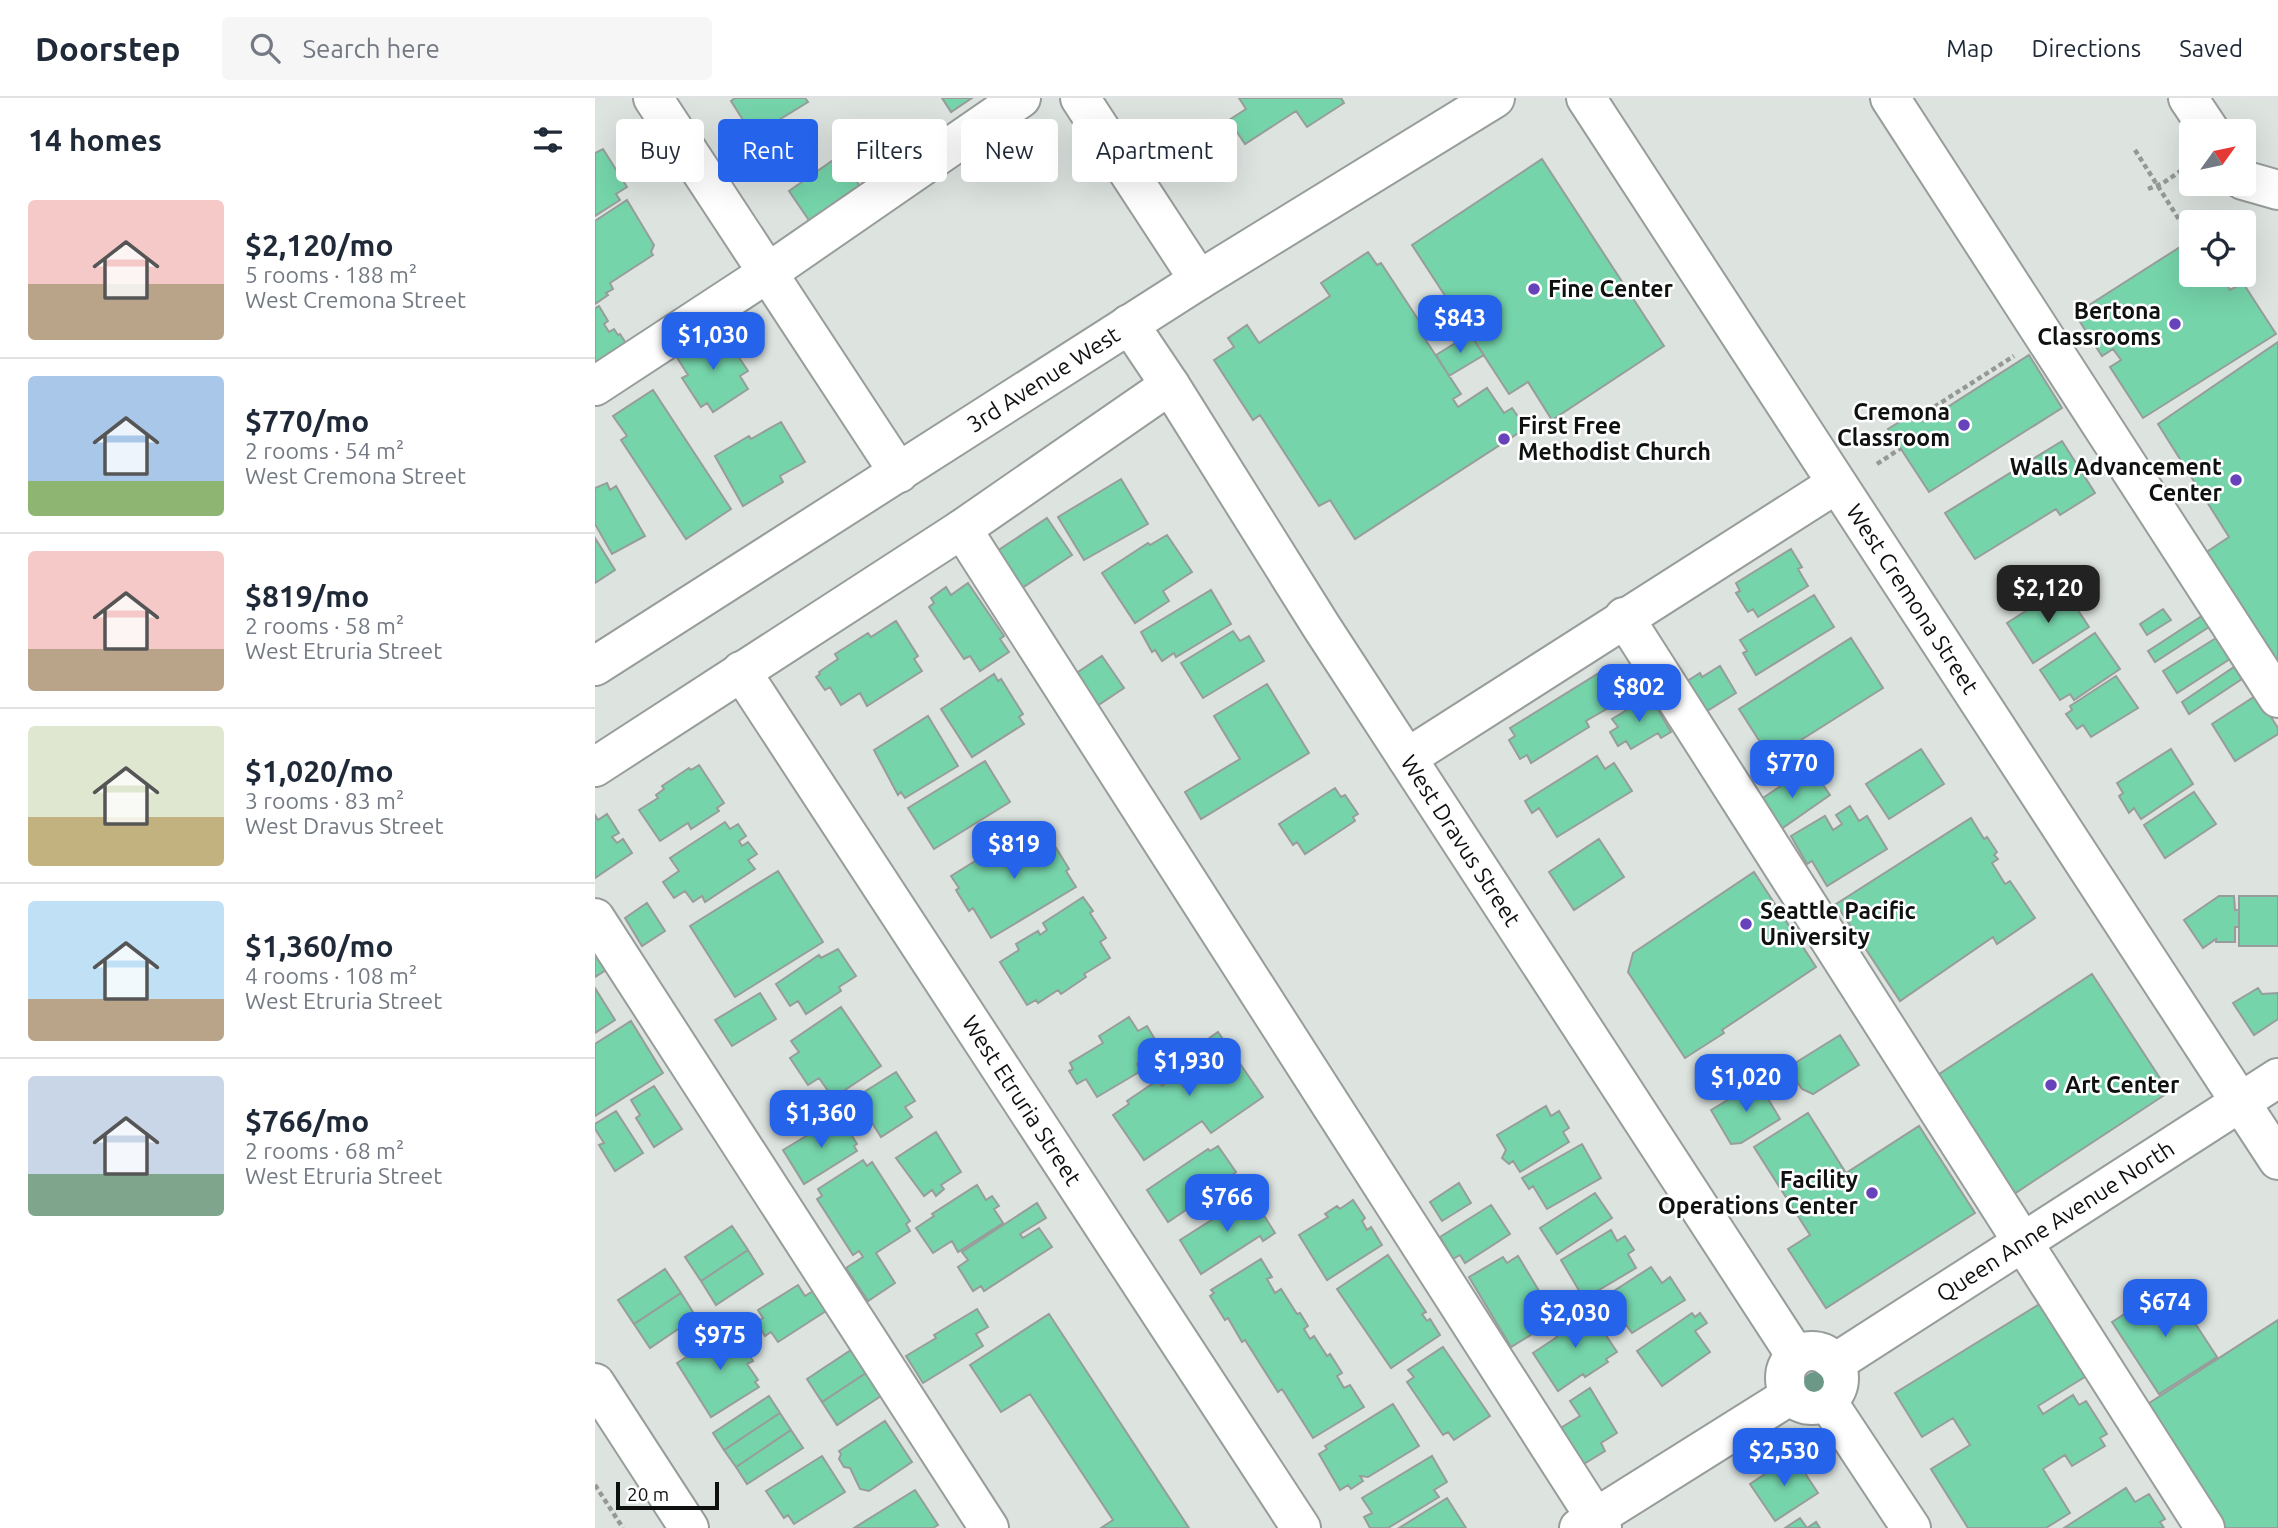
<!DOCTYPE html>
<meta charset="utf-8">
<style>
body{margin:0;font-family:Ubuntu,sans-serif;background:#f6f6f7;color:#1f2937;height:100vh;display:flex;flex-direction:column;font-size:26px;white-space:nowrap}
*{box-sizing:border-box;margin:0}
p{font-size:23px;color:#747a83}
.icon{flex:none;width:38px;height:38px;fill:none;stroke:currentColor;stroke-width:2;stroke-linecap:round;stroke-linejoin:round}
.map{position:relative;flex:1;overflow:hidden}
.details{display:flex;flex-direction:column;background:#fff;width:595px}
.details>*{flex:none}
.top-card{position:absolute;left:21px;top:21px;width:665px;height:63px;display:flex;gap:14px}
.needle{width:46px;rotate:57deg}
.fabs{position:absolute;left:1584px;top:21px;display:grid;gap:14px}
.fabs a{display:grid;place-items:center;width:77px;height:77px;border-radius:7px;background:#fff;box-shadow:0 7px 28px #0002;font-size:35px}
.scale{position:absolute;left:21px;bottom:18px;width:103px;box-sizing:border-box;padding-left:7px;border:4px solid #0f1110;border-top:0;font-size:19px;line-height:24px;white-space:nowrap;color:#0f1110;-webkit-text-stroke:5px #fff;paint-order:stroke}
.price{position:absolute;translate:-50% -60px;padding:0 16px;border-radius:14px;background:#2563eb;color:#fff;font-size:23px;line-height:46px;filter:drop-shadow(0 2px 4px #0008)}
.price::after{content:'';position:absolute;left:50%;top:42px;width:21px;height:16px;margin-left:-10px;background:inherit;clip-path:polygon(0 0,100% 0,50% 100%)}
.price.on{background:#222;color:#fff}
ul{padding:0;list-style:none}
li{display:flex;align-items:center;gap:21px;height:175px;padding:0 28px}
li+li{border-top:2px solid #e0e1e3}
li span{display:grid;place-items:center;flex:none;width:196px;height:140px;border-radius:7px;color:#555}
li>.icon{margin-inline-start:auto}
span .icon{width:84px;height:84px;fill:#fffc;stroke-width:1}
li b{font-size:30px}
h2{display:flex;justify-content:space-between;align-items:center;height:84px;padding:0 28px;font-size:30px}
.chip{padding:0 24px;border-radius:7px;background:#fff;box-shadow:0 7px 28px #0002;font-size:24px;line-height:63px}
.chip.on{background:#2563eb;color:#fff}
header{display:flex;align-items:center;gap:42px;box-sizing:border-box;height:98px;padding:0 35px;background:#fff;border-bottom:2px solid #e0e1e3}
header strong{font-size:33px}
nav{display:flex;gap:38px;margin-inline-start:auto;font-size:24px}
.search{width:490px;height:63px;background:#f6f6f7;display:flex;align-items:center;gap:18px;box-sizing:border-box;padding:0 24px;border-radius:7px;color:#747a83;font-size:26px}
main{display:flex;flex:1;min-height:0}
.map>svg:first-child{display:block}
.building{fill:#75d4aa;stroke:#979d9a;stroke-width:2}
.lines{fill:none;stroke-linecap:round;stroke-linejoin:round}
.minor-casing{stroke:#979d9a;stroke-width:42}
.path{stroke:#949996;stroke-width:4.5;stroke-dasharray:5 3.5;stroke-linecap:butt}
.minor{stroke:#fff;stroke-width:38}
.tree{fill:#6b9887}
.poi-dot{fill:#6642bb;stroke:#fff;stroke-width:2.5}
.labels{text-anchor:middle;stroke-width:5;stroke-linejoin:round;paint-order:stroke}
.poi-label{font-size:23px;font-weight:bold;fill:#0f1110;stroke:#fff;text-anchor:start}
.street-label{font-size:23px;fill:#0f1110;stroke:#fff}
</style>
<header>
<strong>Doorstep</strong>
<div class="search"><svg class="icon" aria-label="search" viewBox="0 0 24 24"><circle cx="10" cy="10" r="6"/><path d="M15 15l6 6"/></svg>Search here</div>
<nav><a>Map</a><a>Directions</a><a>Saved</a></nav>
</header>
<main>
<section class="details">
<h2>14 homes<svg class="icon" aria-label="filters" viewBox="0 0 24 24"><path d="M4 7h16M4 17h16"/><circle cx="9" cy="7" r="2"/><circle cx="15" cy="17" r="2"/></svg></h2>
<ul>
<li><span style="background:linear-gradient(#f6c9c9 60%,#b9a48a 0)"><svg class="icon" aria-label="home" viewBox="0 0 24 24"><path d="M3 11l9-7 9 7M6 9v11h12V9"/></svg></span><div><b>$2,120/mo</b><p>5 rooms · 188 m²</p><p>West Cremona Street</p></div></li>
<li><span style="background:linear-gradient(#a9c7e8 75%,#8fb573 0)"><svg class="icon" aria-label="home" viewBox="0 0 24 24"><path d="M3 11l9-7 9 7M6 9v11h12V9"/></svg></span><div><b>$770/mo</b><p>2 rooms · 54 m²</p><p>West Cremona Street</p></div></li>
<li><span style="background:linear-gradient(#f6c9c9 70%,#b9a48a 0)"><svg class="icon" aria-label="home" viewBox="0 0 24 24"><path d="M3 11l9-7 9 7M6 9v11h12V9"/></svg></span><div><b>$819/mo</b><p>2 rooms · 58 m²</p><p>West Etruria Street</p></div></li>
<li><span style="background:linear-gradient(#dfe7d0 65%,#c2b280 0)"><svg class="icon" aria-label="home" viewBox="0 0 24 24"><path d="M3 11l9-7 9 7M6 9v11h12V9"/></svg></span><div><b>$1,020/mo</b><p>3 rooms · 83 m²</p><p>West Dravus Street</p></div></li>
<li><span style="background:linear-gradient(#bfe0f5 70%,#b9a48a 0)"><svg class="icon" aria-label="home" viewBox="0 0 24 24"><path d="M3 11l9-7 9 7M6 9v11h12V9"/></svg></span><div><b>$1,360/mo</b><p>4 rooms · 108 m²</p><p>West Etruria Street</p></div></li>
<li><span style="background:linear-gradient(#c9d6e8 70%,#7fa58c 0)"><svg class="icon" aria-label="home" viewBox="0 0 24 24"><path d="M3 11l9-7 9 7M6 9v11h12V9"/></svg></span><div><b>$766/mo</b><p>2 rooms · 68 m²</p><p>West Etruria Street</p></div></li>
</ul>
</section>
<div class="map">
<svg width="1683" height="1430" viewBox="0 0 1683 1430">
<rect width="100%" height="100%" fill="#dde4e0"/>
<!-- building -->
<path class="building" d="M140 0H210L213 4 158 38 136 3Z
M347 0H377L356 14Z
M644 0H746L749 5 712 29 701 13 650 46 634 22 651 11Z
M8 51 32 89 21 96 25 102 0 118V55Z
M244 58 269 94 218 128 194 93Z
M947 61 1069 248 957 322 933 284 914 296 817 147Z
M32 102 59 147 56 154 58 157 15 185 18 191 11 195 13 197 0 206V123Z
M1596 142V177H1628L1627 178 1635 192 1648 185 1681 236 1548 320 1515 269 1526 262 1518 251 1507 258 1480 216Z
M773 154 782 167 786 165 832 235 828 238 866 296 858 301 863 309 892 290 909 315 917 310 931 330 760 441 735 402 724 408 665 317 658 322 619 262 639 249 633 240 652 227 664 245 735 198 726 185Z
M4 208 13 223 9 226 14 234 19 231 23 237 25 236 34 250 0 269V210Z
M118 234 122 241 129 237 153 273 145 278 153 291 118 314 112 305 106 309 87 280 93 277 81 258Z
M875 236 889 257 854 278 841 257Z
M1683 244V568L1610 455 1634 439 1563 326Z
M1434 257 1467 310 1334 394 1293 331 1322 313 1329 324Z
M58 292 136 411 91 441 26 342 32 338 18 318Z
M186 324 210 364 185 378 188 384 148 408 120 358 154 338 156 341Z
M1467 343 1500 395 1465 417 1461 411 1380 461 1350 415Z
M526 381 553 426 489 462 463 419Z
M12 385 15 392 21 388 50 438 17 456 0 426V390Z
M452 420 477 457 424 492 399 455Z
M572 437 597 474 568 493 574 503 540 525 507 475 553 445 555 447Z
M0 440 20 472 0 485Z
M1196 451 1207 469 1203 471 1213 488 1163 519 1158 511 1153 514 1141 495 1145 493 1141 485Z
M373 485 409 538 405 541 414 554 385 573 375 558 369 561 334 509 339 505 336 500 351 489 356 497Z
M1468 489 1494 529 1438 565 1412 525Z
M616 492 636 526 581 559 579 555 567 563 560 552 557 554 546 534Z
M1219 497 1239 529 1161 577 1148 555 1152 553 1145 542Z
M1568 511 1576 522 1552 537 1545 526Z
M1607 518 1614 529 1560 564 1553 553Z
M301 523 323 558 319 561 327 573 272 608 265 595 246 607 235 589 230 592 221 579 225 576 224 574 243 561 240 556 273 535 276 539Z
M638 533 645 543 654 538 669 563 608 600 586 565Z
M1500 535 1525 571 1479 602 1475 596 1465 602 1445 572Z
M1256 540 1288 590 1176 661 1144 611Z
M1621 540 1635 561 1582 595 1568 573Z
M507 558 529 590 499 610 477 578Z
M1125 568 1141 595 1104 618 1086 587 1105 575 1107 579Z
M1639 569 1647 581 1594 616 1587 604Z
M1004 575 1022 605 991 623 994 629 936 665 932 657 925 661 914 642 920 638 915 630Z
M399 576 403 583 406 581 428 616 424 619 429 626 377 659 346 611Z
M1521 578 1543 610 1496 639 1488 627 1482 631 1471 616 1477 612 1475 608Z
M672 586 714 655 606 721 590 694 645 661 619 618Z
M1662 597 1683 630V636L1640 663 1617 626Z
M1055 598 1076 634 1066 640 1063 635 1036 651 1031 643 1023 648 1015 634 1023 629 1017 621Z
M333 618 363 668 310 700 306 694 303 697 279 652Z
M1326 651 1349 686 1294 721 1271 686Z
M1576 651 1598 686 1546 721 1539 710 1534 715 1524 698 1528 695 1522 685Z
M1002 658 1010 671 1019 665 1037 693 962 739 944 710 937 715 930 703Z
M390 663 415 704 339 751 313 710Z
M104 667 129 705 122 710 124 713 96 731 93 725 65 743 44 712 63 700 61 697 69 691 67 688 94 670 96 672Z
M1215 668 1235 697 1179 736 1159 706Z
M740 690 746 699 750 697 763 716 758 719 760 723 710 756 702 744 698 747 684 726Z
M1599 694 1621 726 1570 760 1549 727Z
M1255 708 1264 723 1272 718 1292 751 1232 788 1217 763 1212 766 1196 738 1230 718 1238 732 1247 726 1241 717Z
M12 716 24 735 17 739 22 745 28 741 37 755 0 780V717L3 722Z
M1376 720 1389 741 1392 739 1402 754 1399 757 1403 761 1397 765 1410 786 1415 783 1440 820 1402 846 1398 839 1305 903 1241 806Z
M130 724 135 731 143 726 151 738 144 743 147 748 153 744 162 756 153 762 160 771 110 804 107 798 98 804 90 793 79 800 68 784 84 773 75 760Z
M440 726 451 742 455 740 474 771 471 773 481 789 396 840 378 810 374 813 361 792 364 790 356 778Z
M1004 741 1029 779 979 812 954 774Z
M183 773 228 844 140 899 95 828Z
M1159 774 1221 869 1127 932 1129 935 1090 960 1033 874 1038 855Z
M1624 798H1639L1640 812 1644 811V829H1640V844H1621V841L1608 850 1589 822Z
M1644 798H1683V848H1644Z
M488 799 498 813 495 815 511 840 505 844 515 860 489 876 491 879 466 896 463 892 443 905 441 902 432 907 405 864 424 852 421 846 443 833 445 837 452 832 448 825Z
M52 805 70 833 47 848 30 820Z
M243 851 261 878 244 889 246 893 211 916 203 903 195 908 181 886 224 857 226 860Z
M0 855 14 870 0 879Z
M1497 876 1574 994 1416 1098 1338 980Z
M0 890 20 922 0 935Z
M1663 890 1667 896 1683 895V921L1659 937 1638 905Z
M165 895 181 921 137 948 120 922Z
M246 909 286 968 238 1000 224 980 213 987 195 960 204 954 196 943Z
M534 919 543 933 552 928 564 948 549 957 551 961 542 966 546 973 502 999 491 981 482 986 474 973 478 971 475 965 508 945 504 938Z
M36 923 68 975 0 1018V946Z
M623 934 668 999 616 1035 607 1023 549 1062 518 1017 534 1006 532 1003 563 982 567 988 581 978 589 989 593 986 579 965Z
M1245 937 1264 967 1218 996 1207 991 1196 975 1201 972 1197 967Z
M301 974 320 1003 310 1009 317 1019 286 1039 261 999Z
M1163 984 1185 1021 1146 1045 1136 1046 1116 1012Z
M59 988 87 1031 59 1049 41 1020 45 1017 36 1002Z
M951 1008 956 1018 964 1013 974 1030 968 1034 974 1044 925 1074 918 1063 914 1066 907 1060 911 1052 902 1037Z
M21 1013 48 1055 20 1073 4 1047 9 1045 0 1031V1026Z
M1213 1015 1251 1075 1324 1028 1380 1115 1231 1210 1193 1151 1215 1137 1159 1049Z
M241 1020 247 1030 251 1028 262 1046 259 1048 262 1053 209 1086 188 1052Z
M341 1034 366 1074 346 1087 349 1091 341 1098 337 1092 329 1098 301 1060Z
M987 1046 1006 1080 952 1111 938 1088 934 1091 927 1080Z
M623 1048 641 1074 633 1080 639 1089 624 1099 622 1096 599 1111 597 1108 573 1124 552 1092 613 1051 615 1053Z
M268 1062 272 1068 277 1064 315 1123 311 1126 315 1133 281 1155 300 1185 273 1203 251 1170 268 1159 264 1153 258 1157 222 1101 227 1098 223 1091Z
M864 1085 876 1105 847 1123 835 1104Z
M382 1087 391 1102 397 1098 404 1108 399 1111 408 1125 363 1154 357 1143 338 1155 321 1130 339 1118 337 1116Z
M1000 1095 1017 1120 962 1156 945 1130Z
M656 1097 680 1135 668 1143 665 1138 606 1176 585 1142Z
M758 1102 770 1120 767 1123 772 1132 776 1129 787 1147 732 1182 704 1137 733 1119 730 1116 742 1108 745 1111Z
M442 1105 451 1120 425 1136 428 1140 444 1130 457 1149 389 1193 386 1188 378 1193 363 1169 373 1162 367 1154Z
M896 1107 915 1136 870 1165 865 1157 858 1161 845 1139Z
M137 1128 153 1152 106 1183 90 1159Z
M1016 1132 1022 1143 1030 1138 1039 1152 1033 1156 1041 1170 989 1201 966 1162Z
M153 1152 168 1176 121 1207 106 1183Z
M793 1157 831 1214 827 1216 832 1223 835 1221 845 1237 796 1270 742 1191Z
M923 1158 958 1216 950 1220 954 1226 916 1249 874 1179 908 1159 912 1165Z
M666 1161 677 1179 672 1181 680 1195 686 1191 702 1216 705 1215 713 1228 709 1231 715 1241 719 1238 732 1258 735 1256 747 1275 742 1278 749 1290 755 1287 769 1309 718 1340 687 1291 683 1294 650 1242 647 1244 633 1220 630 1222 615 1198 619 1195 616 1192Z
M1056 1169 1067 1185 1075 1179 1090 1202 1037 1235 1031 1227 1027 1230 1014 1210 1017 1208 1011 1198Z
M70 1171 86 1195 39 1226 23 1202Z
M203 1187 210 1198 218 1193 231 1213 183 1244 176 1234 170 1238 161 1224 168 1220 163 1212Z
M1575 1187 1622 1259 1564 1296 1517 1224Z
M86 1195 101 1219 55 1250 39 1226Z
M1451 1202 1493 1277 1443 1308 1448 1316 1478 1297 1484 1307 1491 1303 1512 1336 1505 1340 1510 1348 1477 1368 1470 1357 1448 1371 1475 1415 1451 1430H1373L1336 1371 1375 1347 1358 1320 1327 1339 1300 1295Z
M993 1210 1022 1254 1011 1261 1013 1264 990 1279 988 1276 963 1293 938 1255 962 1239 958 1234Z
M382 1211 393 1229 381 1236 388 1248 328 1285 311 1258 341 1240 339 1237Z
M1097 1215 1100 1219 1105 1215 1112 1225 1100 1233 1115 1254 1067 1288 1042 1253Z
M454 1216 594 1430H506L518 1422 435 1296 406 1314 375 1267Z
M1683 1222V1430H1629L1548 1309Z
M137 1230 158 1263 152 1266 163 1282 160 1284 164 1289 116 1319 82 1265Z
M848 1249 895 1318 859 1342 853 1334 848 1337 812 1284 819 1279 813 1272Z
M256 1252 271 1275 227 1304 212 1281Z
M271 1275 286 1298 242 1327 227 1304Z
M995 1290 1022 1335 1006 1345 1010 1353 987 1367 956 1336 985 1318 975 1303Z
M174 1298 185 1315 129 1352 118 1335Z
M798 1306 824 1348 773 1379 765 1378 768 1383 756 1391 753 1387 745 1392 724 1356 732 1351 730 1348Z
M185 1315 196 1332 141 1369 129 1352Z
M290 1323 317 1364 274 1393 265 1391 255 1370 249 1369 244 1361 246 1356 244 1353Z
M196 1332 208 1350 152 1386 141 1369Z
M1198 1357 1223 1395 1180 1423 1155 1386Z
M227 1358 250 1394 199 1426 193 1417 189 1420 171 1393Z
M837 1358 852 1384 839 1392 844 1399 793 1430H775L769 1419 777 1415 767 1400Z
M1531 1390 1540 1404 1554 1396 1570 1421 1565 1424 1569 1430H1469Z
M320 1392 343 1427 338 1430H259Z
M852 1400 871 1430H804Z
M1205 1420 1212 1430 1221 1424 1225 1430H1190Z"/>
<g class="lines">
<!-- minor casing -->
<g class="minor-casing">
<g id="minor">
<path d="M58 0 304 375"/>
<path d="M485 0 604 182"/>
<path id="s1" d="M991 0 1683 1062"/>
<path d="M1295 0 1683 600"/>
<path d="M1593 0 1615 33"/>
<path d="M1648 82 1683 92"/>
<path id="s2" d="M534 226 575 287 726 528 1201 1258"/>
<path d="M0 288 174 174 426 0"/>
<path d="M367 431 1007 1430"/>
<path d="M1029 519 1610 1430"/>
<path id="s3" d="M0 568 604 182 900 0"/>
<path id="s4" d="M146 573 706 1430"/>
<path d="M812 660 1241 386"/>
<path d="M0 669 367 431 575 287"/>
<path d="M0 820 394 1430"/>
<circle cx="1217" cy="1280" r="27"/>
<path id="s5" d="M1240 1265 1683 980"/>
<path d="M0 1285 94 1430"/>
<path d="M1232 1303 1316 1430"/>
<path d="M984 1430 1196 1297"/>
</g>
</g>
<!-- path -->
<path class="path" d="M1540 52 1585 123
M1553 91 1568 85 1596 66
M1325 318 1419 258
M1282 366 1306 350
M0 1387 28 1430"/>
<!-- minor -->
<use href="#minor" class="minor"/>
</g>
<!-- trees -->
<circle class="tree" cx="1219" cy="1284" r="10"/>
<!-- markers -->
<g class="poi-dot">
<circle cx="939" cy="191" r="7"/>
<circle cx="1580" cy="226" r="7"/>
<circle cx="1369" cy="327" r="7"/>
<circle cx="909" cy="341" r="7"/>
<circle cx="1641" cy="382" r="7"/>
<circle cx="1151" cy="826" r="7"/>
<circle cx="1456" cy="987" r="7"/>
<circle cx="1277" cy="1095" r="7"/>
</g>
<g class="labels">
<!-- poi labels -->
<g class="poi-label">
<text x="953" y="199">Fine Center</text>
<text x="1566" y="221" text-anchor="end">Bertona<tspan x="1566" dy="26">Classrooms</tspan></text>
<text x="1355" y="322" text-anchor="end">Cremona<tspan x="1355" dy="26">Classroom</tspan></text>
<text x="923" y="336">First Free<tspan x="923" dy="26">Methodist Church</tspan></text>
<text x="1627" y="377" text-anchor="end">Walls Advancement<tspan x="1627" dy="26">Center</tspan></text>
<text x="1165" y="821">Seattle Pacific<tspan x="1165" dy="26">University</tspan></text>
<text x="1470" y="995">Art Center</text>
<text x="1263" y="1090" text-anchor="end">Facility<tspan x="1263" dy="26">Operations Center</tspan></text>
</g>
<!-- street labels -->
<g class="street-label">
<text dy="8" stroke="none"><textPath href="#s3" startOffset="532">3rd Avenue West</textPath></text>
<text dy="8" stroke="none"><textPath href="#s1" startOffset="598">West Cremona Street</textPath></text>
<text dy="8" stroke="none"><textPath href="#s2" startOffset="614">West Dravus Street</textPath></text>
<text dy="8" stroke="none"><textPath href="#s4" startOffset="513">West Etruria Street</textPath></text>
<text dy="8" stroke="none"><textPath href="#s5" startOffset="262">Queen Anne Avenue North</textPath></text>
</g>
</g>
</svg>
<div class="fabs">
<a><svg class="needle" viewBox="-14 -14 28 28"><path d="M0-13l5 13h-10z" fill="#e53935"/><path d="M0 13l5-13h-10z" fill="#747a83"/></svg></a>
<a><svg class="icon" aria-label="locate" viewBox="0 0 24 24"><circle cx="12" cy="12" r="6"/><path d="M12 2v4M12 18v4M2 12h4M18 12h4"/></svg></a>
</div>
<div class="scale">20 m</div>
<b class="price" style="left:865px;top:257px">$843</b>
<b class="price" style="left:118px;top:274px">$1,030</b>
<b class="price on" style="left:1453px;top:527px">$2,120</b>
<b class="price" style="left:1044px;top:626px">$802</b>
<b class="price" style="left:1197px;top:702px">$770</b>
<b class="price" style="left:419px;top:783px">$819</b>
<b class="price" style="left:594px;top:1000px">$1,930</b>
<b class="price" style="left:1151px;top:1016px">$1,020</b>
<b class="price" style="left:226px;top:1052px">$1,360</b>
<b class="price" style="left:632px;top:1136px">$766</b>
<b class="price" style="left:1570px;top:1241px">$674</b>
<b class="price" style="left:980px;top:1252px">$2,030</b>
<b class="price" style="left:125px;top:1274px">$975</b>
<b class="price" style="left:1189px;top:1390px">$2,530</b>
<div class="top-card">
<a class="chip">Buy</a>
<a class="chip on">Rent</a>
<a class="chip">Filters</a>
<a class="chip">New</a>
<a class="chip">Apartment</a>
</div>
</div>
</main>
